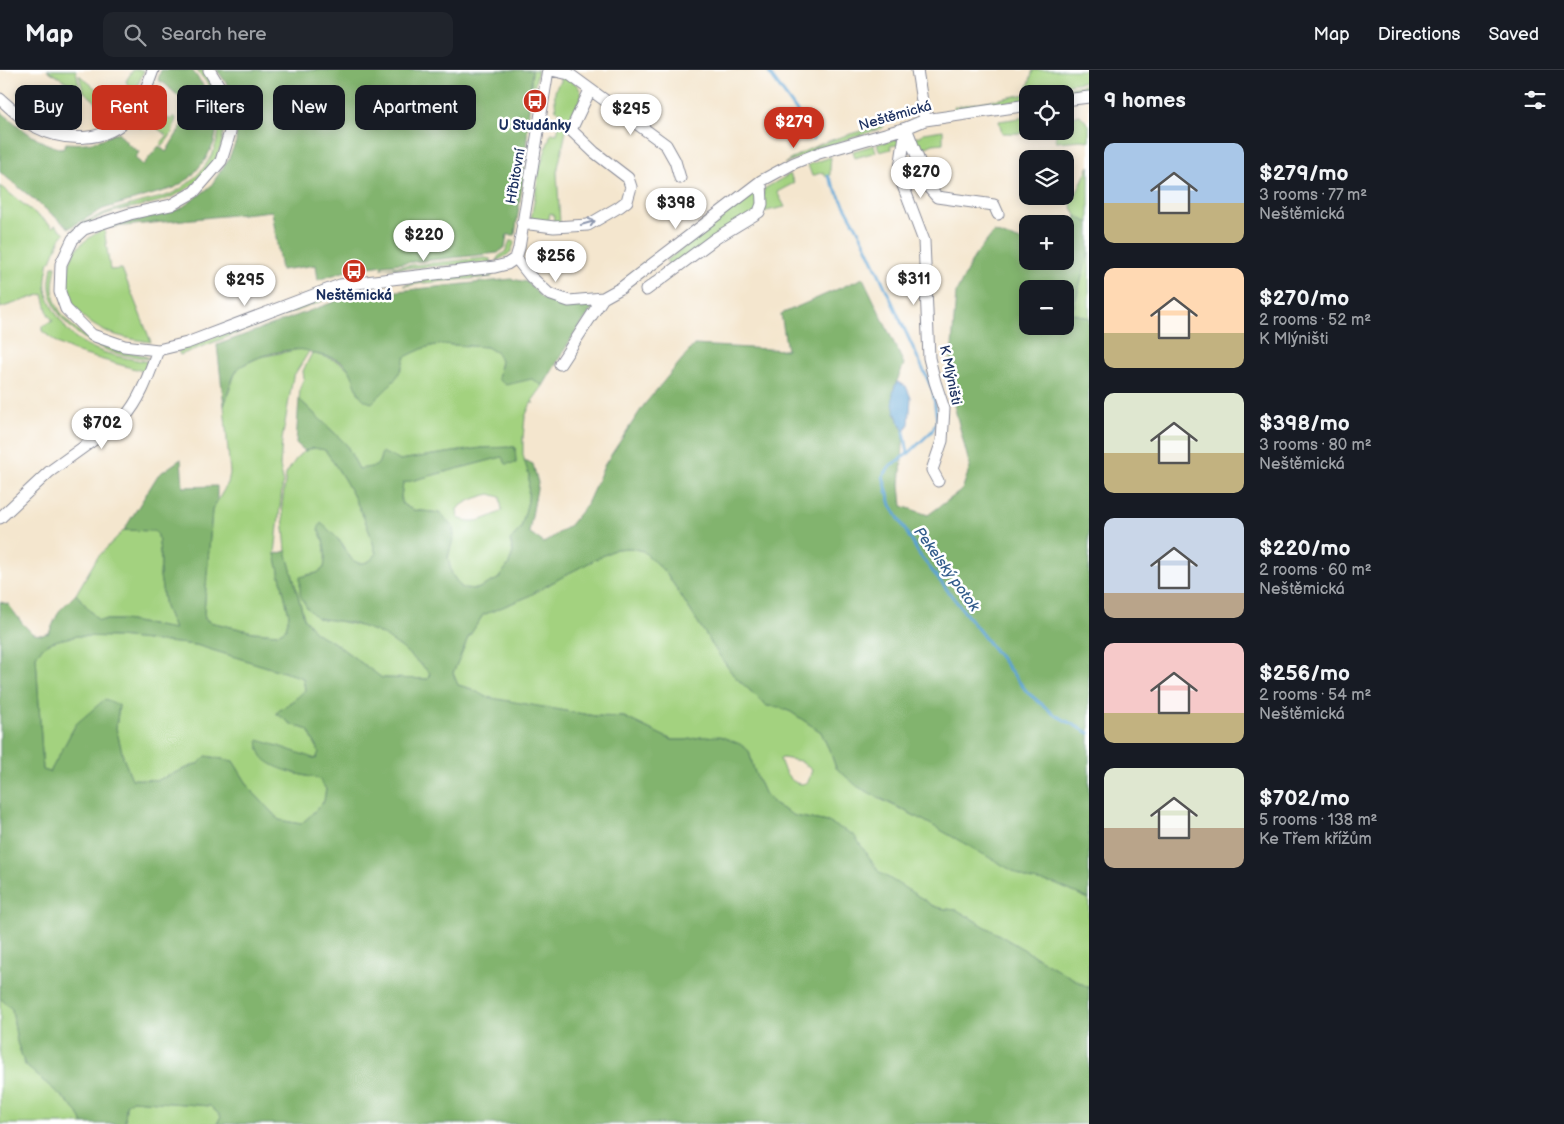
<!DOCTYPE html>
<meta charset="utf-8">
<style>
body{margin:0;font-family:"Balsamiq Sans",sans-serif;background:#20242c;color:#f1f3f6;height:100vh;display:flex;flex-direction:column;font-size:19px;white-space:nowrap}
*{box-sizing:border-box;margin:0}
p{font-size:16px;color:#9ea1a6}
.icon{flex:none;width:28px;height:28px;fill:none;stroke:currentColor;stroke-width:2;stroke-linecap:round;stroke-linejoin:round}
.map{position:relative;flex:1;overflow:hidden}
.side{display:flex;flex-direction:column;background:#171b24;width:475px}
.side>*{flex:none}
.guide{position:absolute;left:15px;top:15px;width:475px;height:45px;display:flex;gap:10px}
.tools{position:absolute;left:1019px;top:15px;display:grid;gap:10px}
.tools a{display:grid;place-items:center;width:55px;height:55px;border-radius:10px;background:#171b24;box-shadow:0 2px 12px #0003;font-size:25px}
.price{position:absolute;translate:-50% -42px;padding:0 11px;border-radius:18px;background:#fff;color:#222;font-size:16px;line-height:32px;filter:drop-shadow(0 1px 2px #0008)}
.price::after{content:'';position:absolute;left:50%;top:30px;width:15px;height:11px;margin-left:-8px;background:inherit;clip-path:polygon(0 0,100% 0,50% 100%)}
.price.on{background:#c8321e;color:#fff}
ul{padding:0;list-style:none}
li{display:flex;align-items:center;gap:15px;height:125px;padding:0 15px}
li span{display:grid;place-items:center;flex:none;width:140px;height:100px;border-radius:10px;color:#555}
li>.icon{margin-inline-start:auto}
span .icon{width:60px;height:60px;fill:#fffc;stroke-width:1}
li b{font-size:21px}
h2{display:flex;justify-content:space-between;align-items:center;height:60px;padding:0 15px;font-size:21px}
.tag{padding:0 18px;border-radius:10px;background:#171b24;box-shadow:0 2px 12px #0003;font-size:18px;line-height:45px}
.tag.on{background:#c8321e;color:#fff}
header{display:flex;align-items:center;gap:30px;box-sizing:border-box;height:70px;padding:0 25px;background:#171b24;border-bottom:1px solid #363941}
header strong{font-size:24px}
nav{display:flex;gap:28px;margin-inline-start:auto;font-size:18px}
.search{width:350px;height:45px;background:#20242c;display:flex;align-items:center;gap:12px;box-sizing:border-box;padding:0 18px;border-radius:10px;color:#9ea1a6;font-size:19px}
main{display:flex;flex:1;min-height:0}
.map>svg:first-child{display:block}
.green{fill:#a3d27f;stroke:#5f806e;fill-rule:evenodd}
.forest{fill:#82b46e;stroke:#4e7266;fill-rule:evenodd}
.water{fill:#5aa2d1;stroke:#3a6898}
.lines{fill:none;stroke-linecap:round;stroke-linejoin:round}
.stream{stroke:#5aa2d1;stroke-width:3}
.street-casing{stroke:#888a96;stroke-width:13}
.street{stroke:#fff;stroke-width:11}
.oneway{stroke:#8d97ae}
.labels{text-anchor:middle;stroke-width:5;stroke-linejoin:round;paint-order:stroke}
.street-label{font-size:14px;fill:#1b2f5e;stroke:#fff}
.poi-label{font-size:14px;font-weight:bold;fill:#1b2f5e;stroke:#fff}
.water-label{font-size:15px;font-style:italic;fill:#345d8c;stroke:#fff}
</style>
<header>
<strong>Map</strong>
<div class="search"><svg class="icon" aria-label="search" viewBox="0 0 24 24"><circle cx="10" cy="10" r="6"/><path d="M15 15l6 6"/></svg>Search here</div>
<nav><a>Map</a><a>Directions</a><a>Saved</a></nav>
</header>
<main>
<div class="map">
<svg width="1089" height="1054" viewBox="0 0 1089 1054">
<rect width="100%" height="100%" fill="#fff"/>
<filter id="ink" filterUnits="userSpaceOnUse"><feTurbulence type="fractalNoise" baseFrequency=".02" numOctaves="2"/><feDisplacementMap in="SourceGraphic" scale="10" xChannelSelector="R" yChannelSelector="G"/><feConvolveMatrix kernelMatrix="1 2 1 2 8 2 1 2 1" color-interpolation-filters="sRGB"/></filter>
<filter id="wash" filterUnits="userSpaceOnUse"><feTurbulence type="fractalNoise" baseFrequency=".0096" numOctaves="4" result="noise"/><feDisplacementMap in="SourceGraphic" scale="20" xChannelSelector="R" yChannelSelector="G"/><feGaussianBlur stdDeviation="1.12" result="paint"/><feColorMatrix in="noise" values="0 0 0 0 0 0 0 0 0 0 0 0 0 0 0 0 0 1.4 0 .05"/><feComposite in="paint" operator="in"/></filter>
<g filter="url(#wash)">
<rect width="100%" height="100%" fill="#f4e6ce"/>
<!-- green -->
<path class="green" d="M47 0H76L80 20Z
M133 0H144L133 27 126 11Z
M196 0H202C239 49 228 104 169 128 149 136 127 137 106 144 97 147 79 160 72 160 97 144 114 139 142 132 153 129 166 127 175 122 211 102 229 64 214 25 210 15 203 8 196 0Z
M532 0H538L530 36Z
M1033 0H1089V5H1087L1088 11 1027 21Z
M79 5 124 41 108 54 94 30 83 21Z
M561 8C572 8 579 15 582 25L567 57 557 102 560 154 553 153 554 145 550 143 548 152 531 149 540 97 551 63 557 64 562 42 556 40C555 31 552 18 561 12Z
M1089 14V19L1060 24H1031Z
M18 21 38 33 32 44 17 22Z
M1027 24V29L954 41V37Z
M151 27 154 29 151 34 170 50 174 46 176 48 172 63 163 76 160 74 167 66 156 57 159 53 151 46 141 58 134 53 140 47Z
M1080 45 1089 55V71L1081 70 1056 72V64L1002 63 999 51 1027 47 1028 61H1065V46Z
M882 55V58L821 78 784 94C812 73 848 65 882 55Z
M943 60V73L933 74 922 79 918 77 915 67 921 66 923 63Z
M899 69 900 71 899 75 890 76 891 79 880 82 877 74Z
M874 75 876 82 855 88 853 81Z
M831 87 830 98V106L826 107 823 102 812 106 808 95Z
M1089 96V153L1076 146 1071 135Z
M790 104 794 113 777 122 785 137 762 142 764 119Z
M0 116 53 157 55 155 65 163 60 169 51 191 49 192C47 200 45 210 46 219 48 231 54 241 61 251 64 255 67 260 70 263 91 283 123 288 150 292L146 302 78 283 59 274 42 261V256L53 251 48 244 43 224 0 238Z
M755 122 758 123 757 141 671 197 666 191 688 174V172Z
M104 158 110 200 122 199 151 272C123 268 96 263 78 241 69 231 65 222 67 209 68 201 69 191 74 183 80 172 93 166 104 158Z
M510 171H515L510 183 497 191 498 187 505 182Z
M1089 181V248L1072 243Z
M485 188 490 189 492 192 411 198H381Z
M52 196H56C55 203 53 211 53 219 54 250 90 273 116 280 128 283 140 282 150 289 138 287 124 286 112 282 84 272 54 251 50 219 49 212 51 204 52 196Z
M491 203 492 207 423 213 404 216V215L425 209Z
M377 218V219L349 222 328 229 326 226 348 219Z
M322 227 323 231 180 285 178 281Z
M439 274 487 277 497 283 501 291 499 299 532 309 543 316 532 331 534 333H531L525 347 523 368V385L529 405 528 431 521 458 510 470 513 482 509 494 498 509 477 519 462 518C445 497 446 491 454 466L441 443 413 440 402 434 401 427 403 413 502 387 516 393 515 377 481 378 399 390 382 383 379 392 376 397 359 399 346 374 299 329 300 318 304 309 303 301 312 283C340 292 351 291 358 323L402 298 404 287 424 278ZM490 424 500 427 502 441C486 449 474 455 458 448L457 439C467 430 478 427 490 424Z
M300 279 310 280 293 307 282 370 280 396 283 410 275 484 289 545 286 559 278 564 253 562 210 552 205 548 204 543 212 440 228 413 230 403 224 336 235 304 239 297 260 287Z
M314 378 325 380C347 411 367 447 376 484 370 494 357 497 350 487 347 483 345 477 342 473 337 467 325 463 318 459 325 471 327 484 324 498L317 503 306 505 317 548C338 551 361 554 381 564 400 572 414 590 430 603L428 609 382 608 333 572 316 563 304 548 286 481 282 435 286 404 298 386 305 381Z
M124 460 154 461 158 465 161 491 160 506 165 537 174 559 124 550H98L76 524 97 488Z
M630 478 644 481 667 504 717 582 734 606 767 636 779 637 791 642 821 662 831 684 836 698 878 728 921 749 1027 808 1055 814 1089 829V918L957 840C947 839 934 839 926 831L878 802 873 794 828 752 795 746 775 735 764 723 754 700 749 681 701 667 686 670H672L624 647 595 646 518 633 485 627 472 619 458 615 453 603 468 568 483 545 527 527 571 502 616 479ZM783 688 800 691 812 700 808 712C806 713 803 714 800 714 789 712 783 699 780 689Z
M77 566 118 567 196 575 303 608 305 620 297 628 289 633 291 654 308 660 319 682 316 690 278 676 293 703 319 709 326 719 324 731 310 746 301 754 279 750 251 720 233 691 206 686 199 693 158 710 132 709 124 690 116 658 119 636 76 654 50 702 43 700 36 586C45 570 60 570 77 566Z
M0 928 12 939 17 972 25 995 67 1031 78 1043 83 1054H0Z
M132 1030 210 1036 221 1046 217 1054H125L126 1035Z"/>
<!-- forest -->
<path class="forest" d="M161 0H192L211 26 216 43 217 58 214 73 205 90 190 108 174 118 103 139 69 158 0 102V41C20 57 38 74 63 79L66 73C89 75 99 71 118 62L128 74 139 82 135 88 143 95 159 76 166 82 183 54 190 37 165 14 158 10Z
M217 0H532L525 94 515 165H507L505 177 498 183 384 195 352 199 318 210 316 195 281 200 272 141 104 158 180 139 210 117 228 90 236 72 237 51 227 14Z
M1076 146 1089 153V181L1072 243 1089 248V829L1055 814 1027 809 921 749 858 717 836 698 831 684 821 662 791 642 779 637 767 636 734 606 717 582 667 504 643 481 630 478 616 479 571 502 527 527 483 545 468 568 453 603 458 615 472 619 486 627 595 646 624 647 672 670H686L701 667 720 666 740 674 749 681 754 700 764 723 775 735 795 746 828 752 854 765 879 802 926 831C934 839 947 839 957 840L1089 918V1054H217L221 1046 210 1036 132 1030 126 1035 125 1054H83L78 1043 67 1031 25 995 17 972 12 939 0 928V532L8 534 22 553 33 564 42 565 49 563 59 541 76 524 98 550H124L174 559 165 537 160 506 161 491 158 465 154 461 124 460 158 405 181 389 183 417 217 416V431L212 440 204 543 205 549 210 552 253 562 278 564 286 559 289 545 275 484 286 481 304 548 316 563 333 572 382 608 428 609 430 603 402 578 382 564 352 553 317 548 307 538 300 525V507L317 503 324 498C327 483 325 472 318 459L321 453C328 459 336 466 341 473 345 477 346 483 350 487 357 497 370 494 376 484 367 447 347 411 325 380L314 378 305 381 296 373 299 329 346 374 359 399 376 396 379 392 382 382 399 390 481 378 515 377 516 393 506 394 502 387 403 413 401 427 402 434 413 440 441 443 453 458 454 466 448 487 452 505 462 518 477 519 498 509 509 494 513 482 510 470 521 458 528 431 529 405 524 390 533 394 538 413 529 462 544 473 570 455 587 434 605 394 644 335 694 275 787 280 781 244 863 208 904 294 894 318 895 343 904 362 900 415 902 436 928 445 962 420 970 397 949 316 956 223 974 187 994 162 1027 173 1028 191H1065V181ZM1028 219H1065V256H1028ZM77 566 118 567 196 575 303 608 305 620C297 629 286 635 276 643L291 654 308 660 319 682 316 689 278 676 258 670C259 674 258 679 260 682 265 699 304 705 319 709L326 719 324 731 310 746 301 754 279 750 251 720 233 691 206 686 199 693 158 710 132 709 124 690 116 658 119 635 105 629 76 654 50 702 43 700 36 586C45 570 60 570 77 566Z
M512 209 527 212 542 228 561 236 595 235 571 269 543 316 532 309 506 315 498 309 501 291 497 283 487 277 439 274 424 278 405 287C400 309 388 317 372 333 352 329 358 304 343 293 335 287 322 286 312 283 300 273 249 287 238 299 231 308 228 325 224 336L217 275 350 226Z"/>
<!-- water -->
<path class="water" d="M897 312 906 316 911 328 909 354 904 362C896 345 887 330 897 312Z"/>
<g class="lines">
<!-- stream -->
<path class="stream" d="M767 0 806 54 813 69
M828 106 862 167 933 321 937 350 932 361 909 383 891 395 883 406 891 435 919 484 1028 623 1055 645 1089 663
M904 362 908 383"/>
</g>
</g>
<g filter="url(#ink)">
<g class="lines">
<!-- street casing -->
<g class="street-casing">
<path id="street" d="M209 0 227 29 230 62 221 91 194 122 171 135 130 144 84 159 73 169 61 194 60 222 66 239 92 265 124 276 158 280 187 273 340 215 495 197 507 194 516 188
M551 0 569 4 666 75 675 91 680 108
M917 0 925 50
M0 29C11 38 23 51 36 57 65 72 105 73 129 47 141 34 147 17 153 0
M1065 30 1089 27
M906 58 899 105 924 171 929 288 935 312 944 339 942 371 932 400 938 411
M906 58 930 119 937 127 994 135 998 144
M522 153 554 157 588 155 619 137 627 131 631 117 628 108 594 82 571 60 590 20
M516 188 531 207 549 224 569 231 603 228 621 218 761 111 794 93 819 83 906 58 925 50 1028 35
M516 188 519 178 548 0
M646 220 716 168 759 142 762 134 761 111
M560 294 603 228
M0 448 49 402 124 348C141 329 149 304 158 280"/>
</g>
<!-- street -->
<use href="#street" class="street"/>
</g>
<!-- one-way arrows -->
<defs><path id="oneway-shaft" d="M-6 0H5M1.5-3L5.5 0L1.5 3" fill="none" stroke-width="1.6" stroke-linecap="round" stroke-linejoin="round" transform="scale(1.25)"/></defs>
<use class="oneway" href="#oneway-shaft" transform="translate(588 153) rotate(-16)"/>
</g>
<!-- icons -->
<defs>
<g id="bus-disc" transform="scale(1.25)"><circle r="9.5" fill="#c8321e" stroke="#fff"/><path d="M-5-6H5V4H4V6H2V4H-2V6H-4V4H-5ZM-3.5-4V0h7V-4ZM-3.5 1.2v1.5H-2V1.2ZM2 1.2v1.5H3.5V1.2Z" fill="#fff"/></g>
</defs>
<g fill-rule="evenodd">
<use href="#bus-disc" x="535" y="31"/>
<use href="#bus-disc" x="354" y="201"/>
</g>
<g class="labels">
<!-- street labels -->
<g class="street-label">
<text transform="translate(895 45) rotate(-16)" y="5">Neštěmická</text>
<text transform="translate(515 106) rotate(-80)" y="5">Hřbitovní</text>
<text transform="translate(951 305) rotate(78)" y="5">K Mlýništi</text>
</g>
<!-- poi labels -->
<g class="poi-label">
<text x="535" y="60">U Studánky</text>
<text x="354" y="230">Neštěmická</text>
</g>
<!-- water labels -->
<g class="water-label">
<text transform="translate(947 499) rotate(54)" y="5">Pekelský potok</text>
</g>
</g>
</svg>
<div class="tools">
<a><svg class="icon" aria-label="locate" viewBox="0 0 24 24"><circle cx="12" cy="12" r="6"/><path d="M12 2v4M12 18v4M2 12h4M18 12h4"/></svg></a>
<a><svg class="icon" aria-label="layers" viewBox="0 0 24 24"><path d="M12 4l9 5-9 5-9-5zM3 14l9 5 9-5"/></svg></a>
<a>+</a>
<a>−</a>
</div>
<b class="price" style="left:631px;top:66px">$295</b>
<b class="price on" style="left:794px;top:79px">$279</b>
<b class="price" style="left:921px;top:129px">$270</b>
<b class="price" style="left:676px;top:160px">$398</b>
<b class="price" style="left:424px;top:192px">$220</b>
<b class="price" style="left:556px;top:213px">$256</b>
<b class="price" style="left:914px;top:236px">$311</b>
<b class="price" style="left:245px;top:237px">$295</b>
<b class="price" style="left:102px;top:380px">$702</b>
<div class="guide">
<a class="tag">Buy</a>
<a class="tag on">Rent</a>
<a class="tag">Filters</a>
<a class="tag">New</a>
<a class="tag">Apartment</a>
</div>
</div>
<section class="side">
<h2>9 homes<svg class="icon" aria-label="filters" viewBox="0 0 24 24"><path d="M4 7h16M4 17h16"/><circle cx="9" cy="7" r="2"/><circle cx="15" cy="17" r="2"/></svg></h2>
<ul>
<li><span style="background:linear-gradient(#a9c7e8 60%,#c2b280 0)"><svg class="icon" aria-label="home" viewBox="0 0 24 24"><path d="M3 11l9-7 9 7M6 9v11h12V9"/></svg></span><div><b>$279/mo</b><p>3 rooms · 77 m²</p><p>Neštěmická</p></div></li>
<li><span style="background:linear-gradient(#ffd9b3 65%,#c2b280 0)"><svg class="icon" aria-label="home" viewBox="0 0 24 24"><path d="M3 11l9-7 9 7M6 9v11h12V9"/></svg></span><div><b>$270/mo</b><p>2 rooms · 52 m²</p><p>K Mlýništi</p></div></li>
<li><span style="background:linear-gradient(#dfe7d0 60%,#c2b280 0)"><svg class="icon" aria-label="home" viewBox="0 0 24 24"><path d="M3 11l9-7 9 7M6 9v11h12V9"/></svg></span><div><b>$398/mo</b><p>3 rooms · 80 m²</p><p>Neštěmická</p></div></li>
<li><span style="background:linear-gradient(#c9d6e8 75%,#b9a48a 0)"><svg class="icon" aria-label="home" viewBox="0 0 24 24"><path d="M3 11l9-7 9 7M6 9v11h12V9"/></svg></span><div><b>$220/mo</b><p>2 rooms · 60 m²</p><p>Neštěmická</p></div></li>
<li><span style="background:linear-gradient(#f6c9c9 70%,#c2b280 0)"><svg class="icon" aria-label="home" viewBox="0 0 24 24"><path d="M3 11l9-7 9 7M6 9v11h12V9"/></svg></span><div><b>$256/mo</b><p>2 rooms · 54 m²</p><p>Neštěmická</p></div></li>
<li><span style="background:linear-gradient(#dfe7d0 60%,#b9a48a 0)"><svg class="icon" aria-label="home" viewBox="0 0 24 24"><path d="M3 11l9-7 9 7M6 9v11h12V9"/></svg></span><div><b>$702/mo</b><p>5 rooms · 138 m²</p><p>Ke Třem křížům</p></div></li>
</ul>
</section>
</main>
